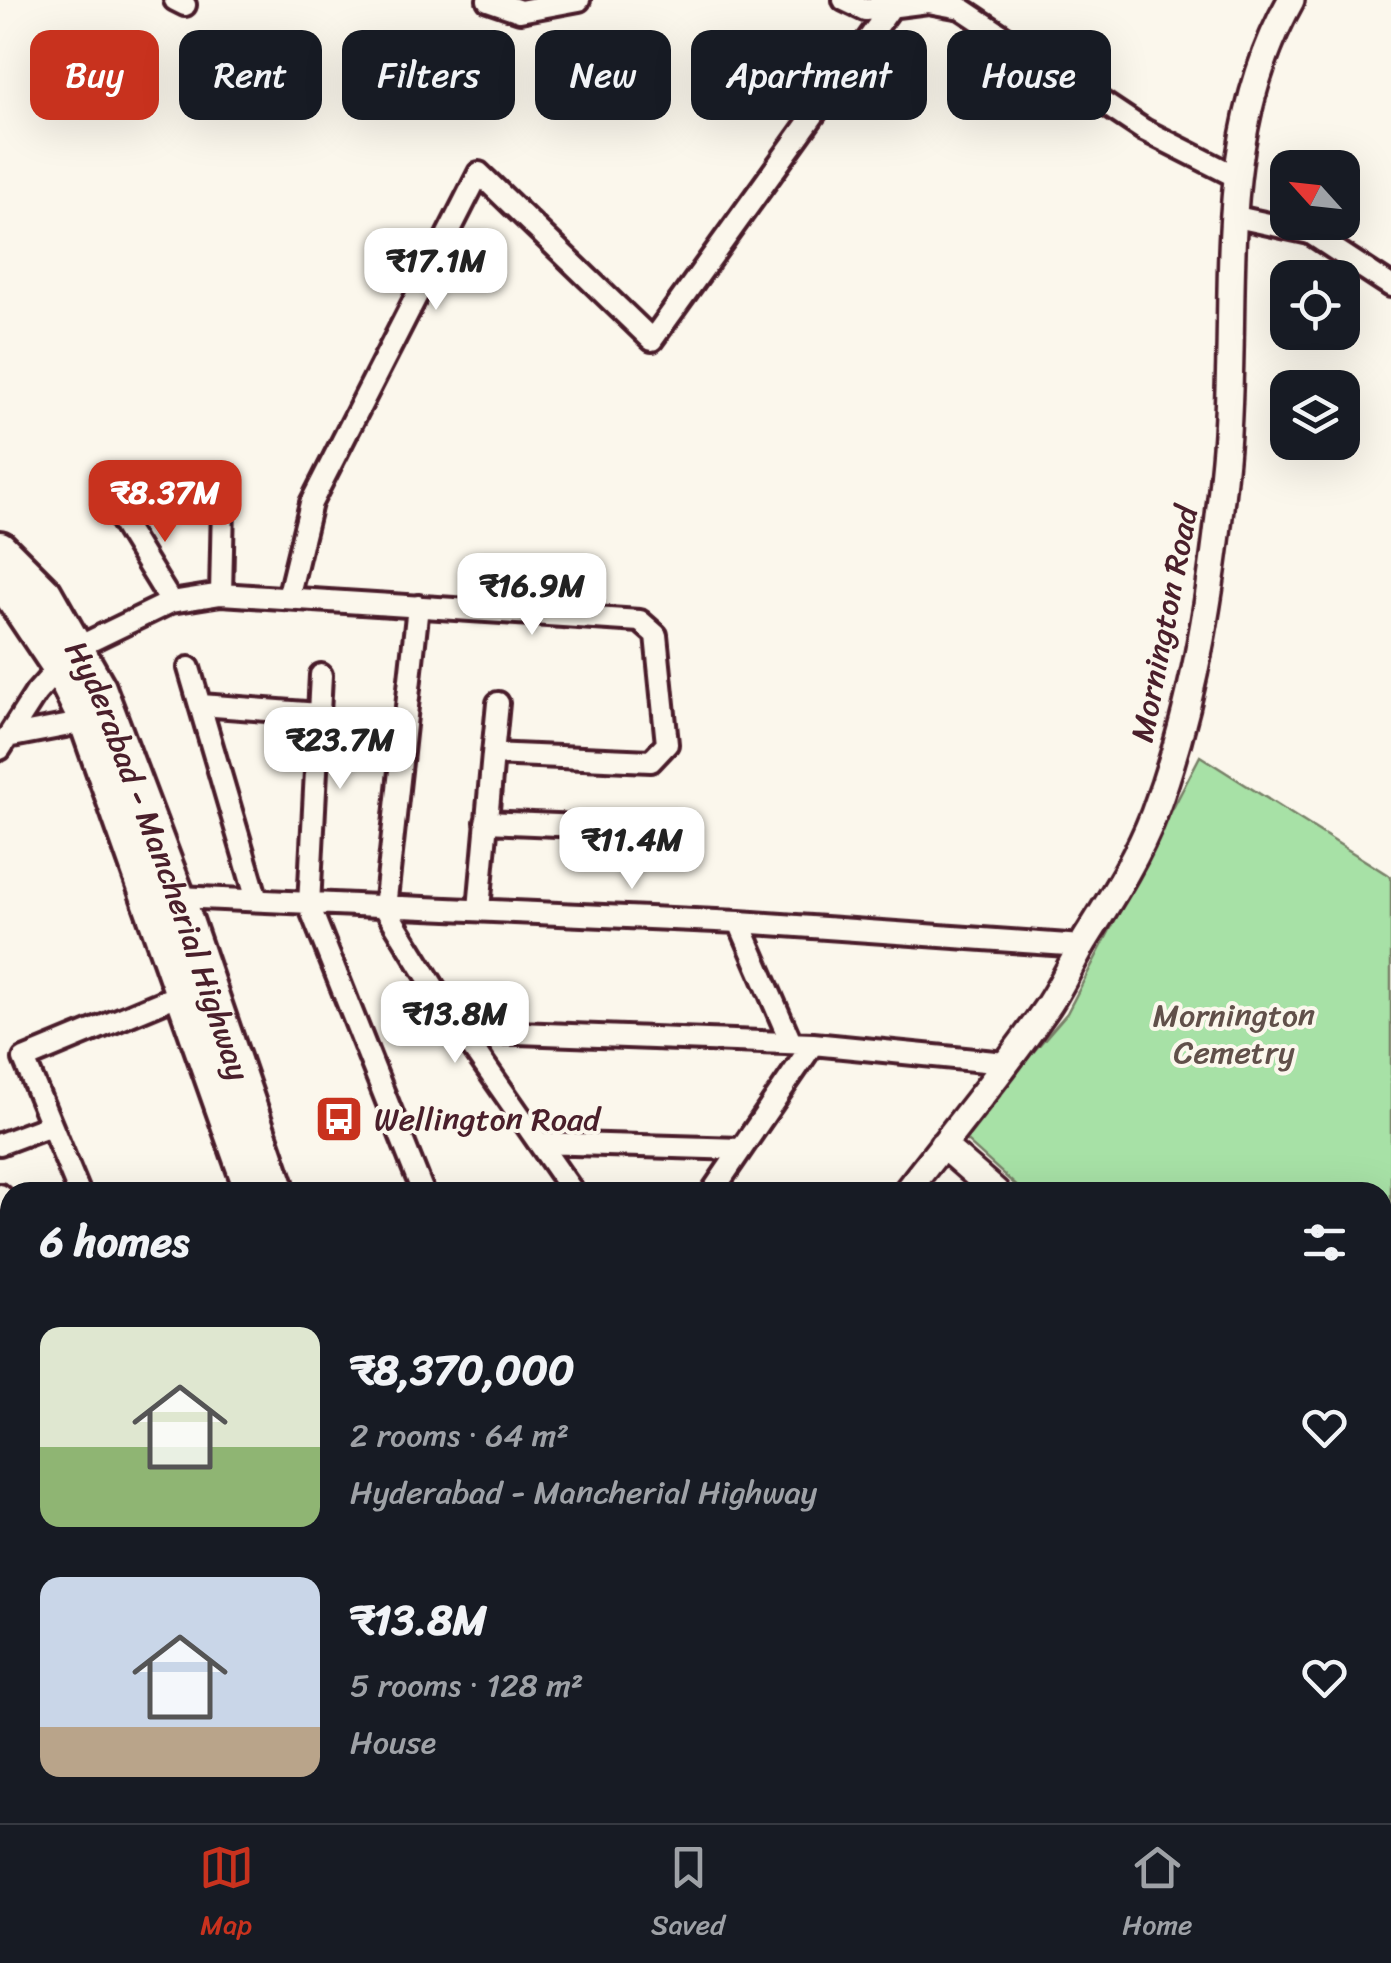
<!DOCTYPE html>
<meta charset="utf-8">
<style>
body{margin:0;font-family:Sriracha,sans-serif;background:#20242c;color:#f1f3f6;height:100vh;display:flex;flex-direction:column;font-size:38px;white-space:nowrap}
*{box-sizing:border-box;margin:0}
p{font-size:32px;color:#9ea1a6}
.icon{flex:none;width:55px;height:55px;fill:none;stroke:currentColor;stroke-width:2;stroke-linecap:round;stroke-linejoin:round}
.map{position:relative;flex:1;overflow:hidden}
.details{position:absolute;left:0px;top:1182px;width:1392px;height:642px;display:flex;flex-direction:column;background:#171b24;border-radius:30px 30px 0 0;box-shadow:0 10px 40px #0002}
.details>*{flex:none}
.top-card{position:absolute;left:30px;top:30px;width:1332px;height:90px;display:flex;gap:20px}
.needle{width:65px;rotate:297deg}
.tools{position:absolute;left:1270px;top:150px;display:grid;gap:20px}
.tools a{display:grid;place-items:center;width:90px;height:90px;border-radius:20px;background:#171b24;box-shadow:0 10px 40px #0002;font-size:50px}
.price{position:absolute;translate:-50% -85px;padding:0 22px;border-radius:20px;background:#fff;color:#222;font-size:32px;line-height:65px;filter:drop-shadow(0 2px 5px #0008)}
.price::after{content:'';position:absolute;left:50%;top:60px;width:30px;height:22px;margin-left:-15px;background:inherit;clip-path:polygon(0 0,100% 0,50% 100%)}
.price.selected{background:#c8321e;color:#fff}
ul{padding:0;list-style:none}
li{display:flex;align-items:center;gap:30px;height:250px;padding:0 40px}
li span{display:grid;place-items:center;flex:none;width:280px;height:200px;border-radius:20px;color:#555}
li>.icon{margin-inline-start:auto}
span .icon{width:120px;height:120px;fill:#fffc;stroke-width:1}
li b{font-size:42px}
h2{display:flex;justify-content:space-between;align-items:center;height:120px;padding:0 40px;font-size:42px}
.chip{padding:0 35px;border-radius:20px;background:#171b24;box-shadow:0 10px 40px #0002;font-size:35px;line-height:90px}
.chip.selected{background:#c8321e;color:#fff}
.menu{display:flex;justify-content:space-around;align-items:center;height:140px;border-top:2px solid #363941;background:#171b24;font-size:28px;color:#9ea1a6}
.menu a{display:grid;justify-items:center;gap:5px}
.menu .selected{color:#c8321e}
.map>svg:first-child{display:block}
.green{fill:#a7e1a6;stroke:#788068;stroke-width:2.5}
.lines{fill:none;stroke-linecap:round;stroke-linejoin:round}
.minor-casing{stroke:#4a1f2b;stroke-width:28}
.tertiary-casing{stroke:#4a1f2b;stroke-width:32}
.primary-casing{stroke:#4a1f2b;stroke-width:40}
.minor{stroke:#fbf7ec;stroke-width:20}
.tertiary{stroke:#fbf7ec;stroke-width:25}
.primary{stroke:#fbf7ec;stroke-width:32}
.labels{text-anchor:middle;stroke-width:8;stroke-linejoin:round;paint-order:stroke}
.street-label{font-size:32px;fill:#4a1f2b;stroke:#fbf7ec}
.park-label{font-size:32px;fill:#61504a;stroke:#fbf7ec}
.poi-label{font-size:32px;fill:#4a1f2b;stroke:#fbf7ec;text-anchor:start}
</style>
<div class="map">
<svg width="1391" height="1823" viewBox="0 0 1391 1823">
<rect width="100%" height="100%" fill="#fbf7ec"/>
<filter id="ink" filterUnits="userSpaceOnUse"><feTurbulence type="fractalNoise" baseFrequency=".01" numOctaves="2"/><feDisplacementMap in="SourceGraphic" scale="20" xChannelSelector="R" yChannelSelector="G"/><feConvolveMatrix kernelMatrix="1 2 1 2 8 2 1 2 1" color-interpolation-filters="sRGB"/></filter>
<g filter="url(#ink)">
<!-- green -->
<path class="green" d="M1200 756 1391 877V1223L1383 1234 1382 1192H1023L961 1136 1067 1013Z"/>
<g class="lines">
<!-- minor casing -->
<g class="minor-casing">
<path id="minor" d="M175 0 185 5
M488 0 520 11 579 0
M844 0 865 10 928 2 961 8 1144 130 1235 176
M1232 216 1310 233 1391 286
M117 514 171 602
M221 594 223 504
M288 598 311 503 479 173 652 340 892 6
M418 606 385 908 461 1031 573 1192
M76 648 171 602 221 594 640 621 656 635 667 744 651 761 493 754 498 703
M189 668 257 900
M321 675 309 905 423 1192
M201 705 319 714
M7 737 86 722
M0 749 36 693 59 667
M486 822 629 828
M178 897 739 922 1082 946
M479 909 493 754
M739 922 790 1040
M461 1031 813 1044
M540 1143 741 1149
M0 1144 51 1125
M79 1192 24 1059 183 993
M712 1192 813 1044 1005 1063
M0 1195 10 1204
M0 1379 10 1392
M0 1440 10 1436
M1382 1516 1391 1506
M0 1525 10 1546
M1382 1663 1391 1656
M0 1804 10 1800
M121 1815 125 1823
M1053 1815 1054 1823
M212 1823 230 1815
M1169 1823 1184 1815"/>
</g>
<!-- tertiary casing -->
<g class="tertiary-casing">
<path id="tertiary" d="M942 1145 996 1192
M906 1192C953 1131 1004 1070 1048 1006 1062 985 1072 962 1085 940 1110 900 1137 859 1154 814 1196 702 1214 577 1225 459 1240 303 1210 143 1291 0
M1382 1549 1391 1559"/>
</g>
<!-- primary casing -->
<g class="primary-casing">
<g id="primary">
<path id="s1" d="M0 548 45 593 99 688 178 897 279 1192"/>
<path d="M0 579 59 667 86 722 252 1192"/>
<path d="M478 1815 481 1823"/>
<path d="M511 1815 514 1823"/>
</g>
</g>
<!-- minor -->
<use href="#minor" class="minor"/>
<!-- tertiary -->
<use href="#tertiary" class="tertiary"/>
<!-- primary -->
<use href="#primary" class="primary"/>
</g>
</g>
<!-- icons -->
<defs>
<g id="bus-square" transform="scale(2.5)"><rect x="-9" y="-9" width="18" height="18" rx="4" fill="#c8321e" stroke="#fbf7ec"/><path d="M-5-6H5V4H4V6H2V4H-2V6H-4V4H-5ZM-3.5-4V0h7V-4ZM-3.5 1.2v1.5H-2V1.2ZM2 1.2v1.5H3.5V1.2Z" fill="#fff"/></g>
</defs>
<g fill-rule="evenodd">
<use href="#bus-square" x="339" y="1119"/>
</g>
<g class="labels">
<!-- street labels -->
<g class="street-label">
<text transform="translate(1164 624) rotate(-79)" y="11">Mornington Road</text>
<text dy="11" stroke="none"><textPath href="#s1" startOffset="355">Hyderabad - Mancherial Highway</textPath></text>
</g>
<!-- park labels -->
<g class="park-label">
<text x="1234" y="1026">Mornington<tspan x="1234" dy="37">Cemetry</tspan></text>
</g>
<!-- poi labels -->
<g class="poi-label">
<text x="374" y="1130">Wellington Road</text>
</g>
</g>
</svg>
<div class="tools">
<a><svg class="needle" viewBox="-14 -14 28 28"><path d="M0-13l5 13h-10z" fill="#e53935"/><path d="M0 13l5-13h-10z" fill="#9ea1a6"/></svg></a>
<a><svg class="icon" aria-label="locate" viewBox="0 0 24 24"><circle cx="12" cy="12" r="6"/><path d="M12 2v4M12 18v4M2 12h4M18 12h4"/></svg></a>
<a><svg class="icon" aria-label="layers" viewBox="0 0 24 24"><path d="M12 4l9 5-9 5-9-5zM3 14l9 5 9-5"/></svg></a>
</div>
<b class="price" style="left:436px;top:313px">₹17.1M</b>
<b class="price selected" style="left:165px;top:545px">₹8.37M</b>
<b class="price" style="left:532px;top:638px">₹16.9M</b>
<b class="price" style="left:340px;top:792px">₹23.7M</b>
<b class="price" style="left:632px;top:892px">₹11.4M</b>
<b class="price" style="left:455px;top:1066px">₹13.8M</b>
<div class="top-card">
<a class="chip selected">Buy</a>
<a class="chip">Rent</a>
<a class="chip">Filters</a>
<a class="chip">New</a>
<a class="chip">Apartment</a>
<a class="chip">House</a>
</div>
<section class="details">
<h2>6 homes<svg class="icon" aria-label="filters" viewBox="0 0 24 24"><path d="M4 7h16M4 17h16"/><circle cx="9" cy="7" r="2"/><circle cx="15" cy="17" r="2"/></svg></h2>
<ul>
<li><span style="background:linear-gradient(#dfe7d0 60%,#8fb573 0)"><svg class="icon" aria-label="home" viewBox="0 0 24 24"><path d="M3 11l9-7 9 7M6 9v11h12V9"/></svg></span><div><b>₹8,370,000</b><p>2 rooms · 64 m²</p><p>Hyderabad - Mancherial Highway</p></div><svg class="icon" aria-label="heart" viewBox="0 0 24 24"><path d="M12 20l-8-8c-3-5 5-10 8-4 3-6 11-1 8 4z"/></svg></li>
<li><span style="background:linear-gradient(#c9d6e8 75%,#b9a48a 0)"><svg class="icon" aria-label="home" viewBox="0 0 24 24"><path d="M3 11l9-7 9 7M6 9v11h12V9"/></svg></span><div><b>₹13.8M</b><p>5 rooms · 128 m²</p><p>House</p></div><svg class="icon" aria-label="heart" viewBox="0 0 24 24"><path d="M12 20l-8-8c-3-5 5-10 8-4 3-6 11-1 8 4z"/></svg></li>
</ul>
</section>
</div>
<nav class="menu">
<a class="selected"><svg class="icon" aria-label="map" viewBox="0 0 24 24"><path d="M3 6l6-2 6 2 6-2v14l-6 2-6-2-6 2zM9 4v14M15 6v14"/></svg>Map</a>
<a><svg class="icon" aria-label="saved" viewBox="0 0 24 24"><path d="M7 4h10v16l-5-4-5 4z"/></svg>Saved</a>
<a><svg class="icon" aria-label="home" viewBox="0 0 24 24"><path d="M3 11l9-7 9 7M6 9v11h12V9"/></svg>Home</a>
</nav>
